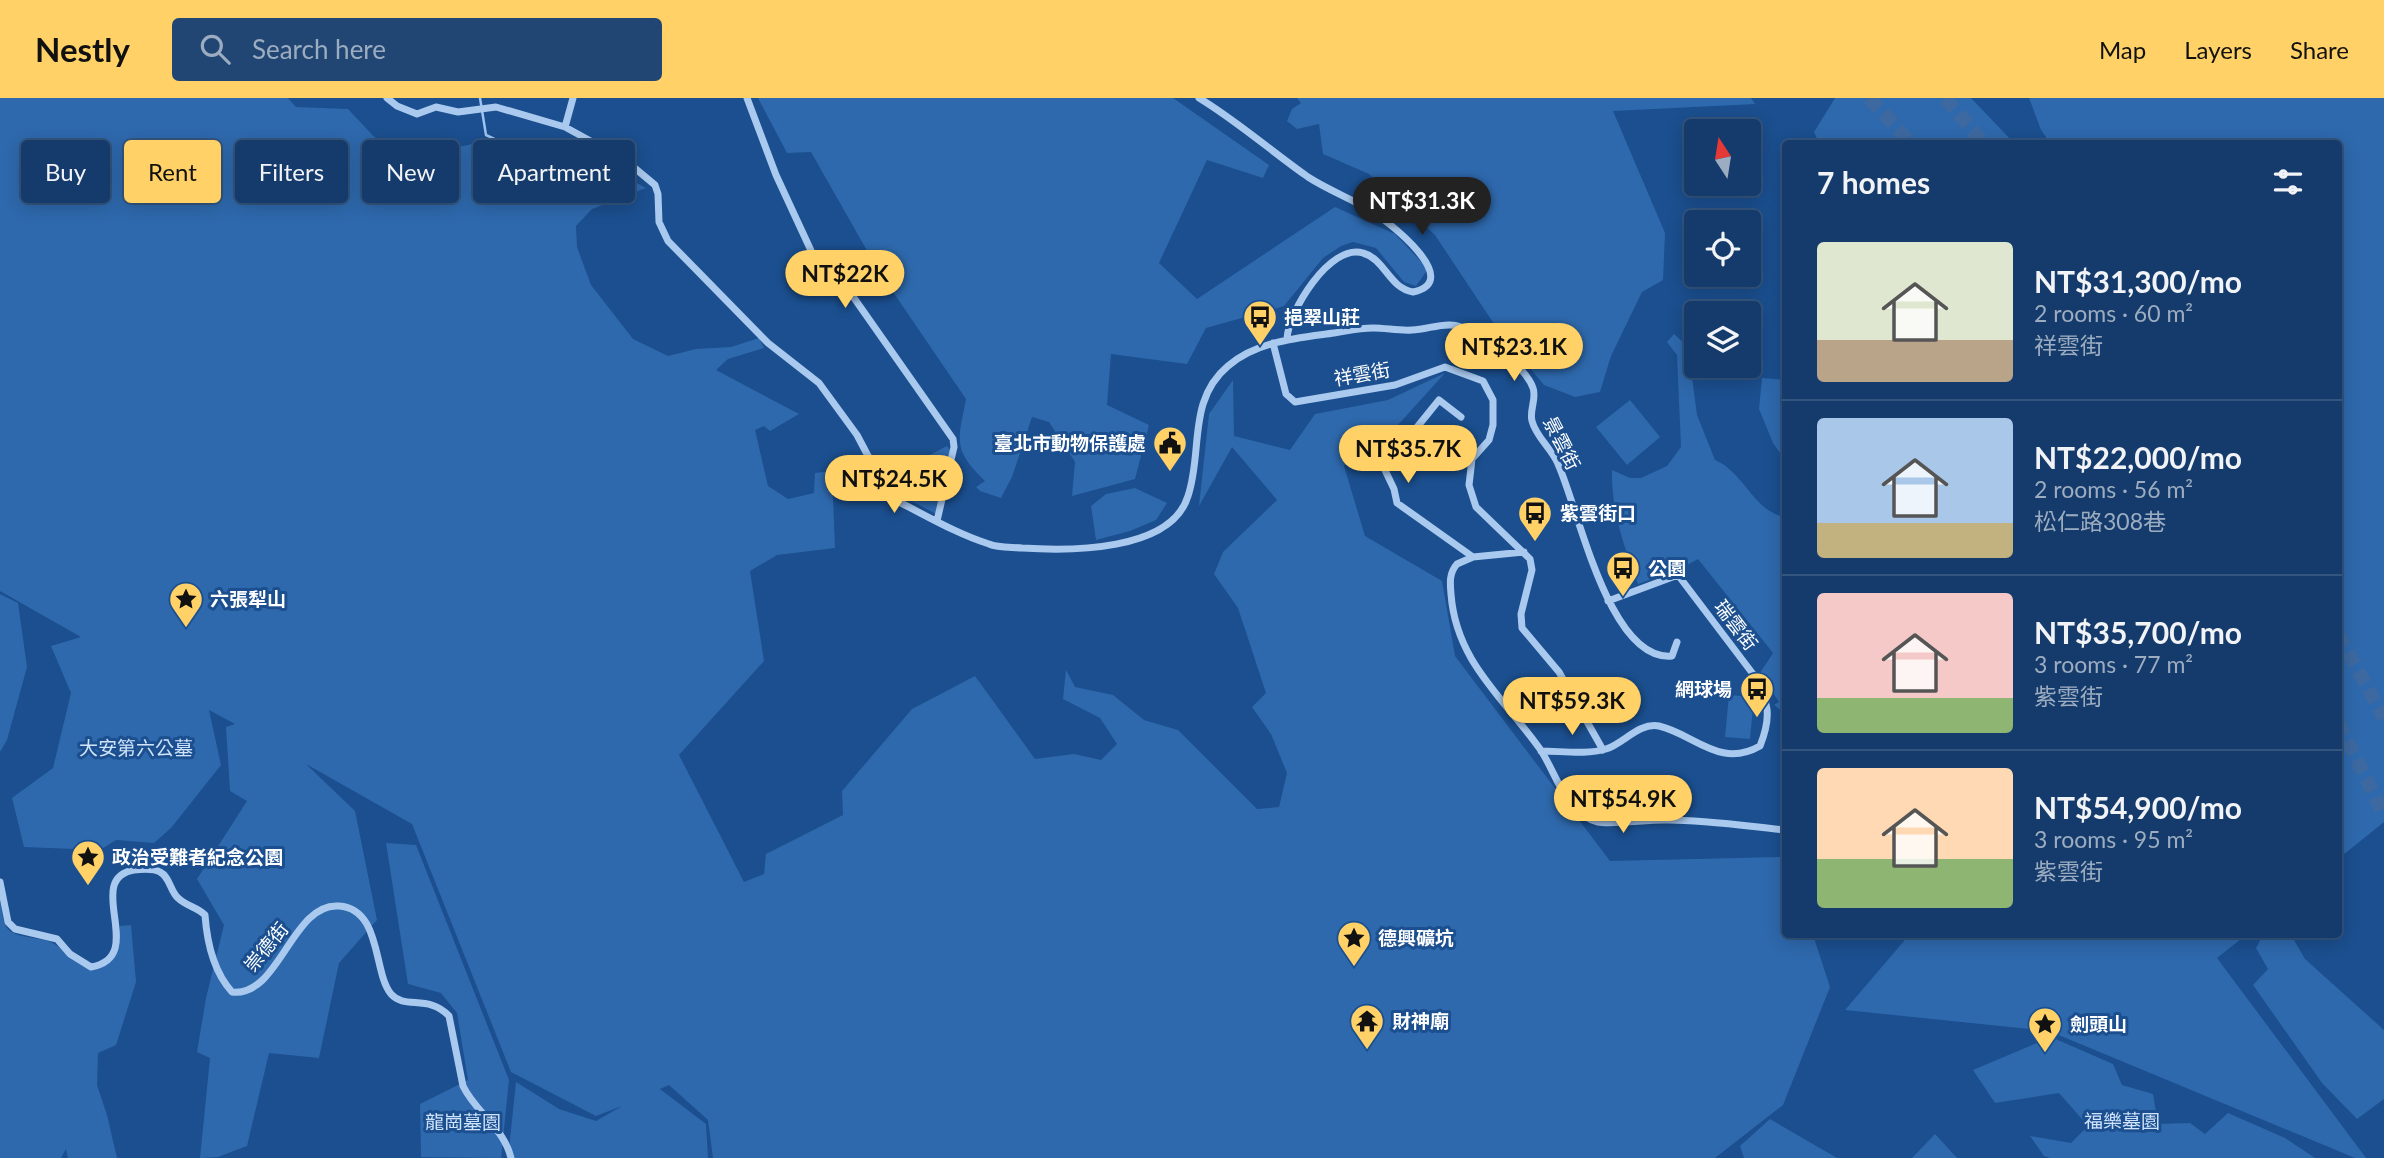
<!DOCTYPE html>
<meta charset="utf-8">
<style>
body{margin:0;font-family:Lato,"Noto Sans TC",sans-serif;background:#214673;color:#f1f3f6;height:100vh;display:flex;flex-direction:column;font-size:26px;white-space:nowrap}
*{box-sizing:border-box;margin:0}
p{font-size:23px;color:#9dadc1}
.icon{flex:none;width:38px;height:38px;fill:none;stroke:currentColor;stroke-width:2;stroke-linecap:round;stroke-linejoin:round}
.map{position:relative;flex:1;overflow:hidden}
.panel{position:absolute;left:1782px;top:42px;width:560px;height:798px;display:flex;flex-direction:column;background:#143b6b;border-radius:7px;box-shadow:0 4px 18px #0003,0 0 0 2px #33557e}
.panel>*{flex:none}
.hud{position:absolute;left:21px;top:42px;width:665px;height:63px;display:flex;gap:14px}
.needle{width:46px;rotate:348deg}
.buttons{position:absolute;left:1684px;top:21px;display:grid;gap:14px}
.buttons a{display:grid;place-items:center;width:77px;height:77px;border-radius:7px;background:#143b6b;box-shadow:0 4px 18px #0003,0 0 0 2px #33557e;font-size:35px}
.price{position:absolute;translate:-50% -60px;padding:0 16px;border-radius:24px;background:#ffd166;color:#111;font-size:23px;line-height:46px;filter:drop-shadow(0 2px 4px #0008)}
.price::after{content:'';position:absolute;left:50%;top:42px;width:21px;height:16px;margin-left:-10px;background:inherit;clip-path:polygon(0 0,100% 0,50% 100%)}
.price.selected{background:#222;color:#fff}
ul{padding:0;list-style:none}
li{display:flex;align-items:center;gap:21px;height:175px;padding:0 35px}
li+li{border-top:2px solid #33557e}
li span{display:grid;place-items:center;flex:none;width:196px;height:140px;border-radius:7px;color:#555}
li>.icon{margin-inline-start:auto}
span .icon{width:84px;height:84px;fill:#fffc;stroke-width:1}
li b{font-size:30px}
h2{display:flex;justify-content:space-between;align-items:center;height:84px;padding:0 35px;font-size:30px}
.tag{padding:0 24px;border-radius:7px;background:#143b6b;box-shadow:0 4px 18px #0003,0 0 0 2px #33557e;font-size:24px;line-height:63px}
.tag.selected{background:#ffd166;color:#111}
header{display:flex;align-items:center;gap:42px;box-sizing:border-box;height:98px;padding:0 35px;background:#ffd166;color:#111}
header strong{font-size:33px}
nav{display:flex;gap:38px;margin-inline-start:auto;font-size:24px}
.search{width:490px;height:63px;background:#214673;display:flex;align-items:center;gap:18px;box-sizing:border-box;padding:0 24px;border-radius:7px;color:#9dadc1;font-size:26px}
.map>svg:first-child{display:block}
.green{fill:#2e69ad}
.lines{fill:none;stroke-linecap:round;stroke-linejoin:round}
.stream{stroke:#9cc4f0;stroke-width:2.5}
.trunk-tunnel{stroke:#3d69a0;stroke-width:14;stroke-dasharray:14 7;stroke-linecap:butt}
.minor{stroke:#a9c9ee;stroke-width:7}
.labels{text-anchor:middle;stroke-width:6;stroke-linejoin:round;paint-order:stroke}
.poi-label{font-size:19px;font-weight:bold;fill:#fff;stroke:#1b4f8f;text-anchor:start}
.street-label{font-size:19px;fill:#fff;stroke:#1b4f8f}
.park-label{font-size:19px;fill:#cfe3fa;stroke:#1b4f8f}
</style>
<header>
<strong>Nestly</strong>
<div class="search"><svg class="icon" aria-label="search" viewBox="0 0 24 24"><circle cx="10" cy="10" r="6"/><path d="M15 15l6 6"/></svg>Search here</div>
<nav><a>Map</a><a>Layers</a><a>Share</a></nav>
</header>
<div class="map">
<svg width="2384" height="1060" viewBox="0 0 2384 1060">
<rect width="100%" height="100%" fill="#1b4f8f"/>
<!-- green -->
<path class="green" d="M0 0H288L296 9 348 11 380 45 431 55 486 43 582 55 646 90 592 111 576 128 577 149 591 187 633 241 668 258 696 251 731 249 759 240 764 250 728 261 716 272 799 316 770 333 764 328 755 332 768 388 788 401 814 395 815 375 832 373 835 450 777 457 750 473 764 563 679 657 744 784 764 776 766 756 843 717 842 693 912 611 975 578 1035 661 1074 656 1101 662 1117 646 1100 620 1063 601 1066 572 1075 589 1113 597 1144 622 1178 632 1257 711 1279 709 1287 675 1271 636 1252 609 1266 595 1238 510 1214 476 1223 454 1277 402 1232 349 1199 408 1209 316 1233 282 1234 338 1290 352 1315 316 1388 302 1445 275 1378 349 1350 356 1344 368 1365 438 1442 483 1455 558 1610 763 1785 759V836L1813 837 1830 889 1783 1007 1715 1060H713L708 1022 669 987 660 991 706 1026 708 1060H508L516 984 559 1011 596 1023 622 1008 596 1018 511 974 412 726 306 666 355 713 377 822 339 865 319 960 269 955 247 1048 218 1059 200 1060 210 960 197 954 206 900 224 827 197 781 247 703 230 693 226 629 235 626 209 612 221 667 171 730 154 745 116 742 100 752 24 749 12 700 53 670 71 595 51 548 81 539 0 493Z
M758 0H1173L1269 67 1263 80 1207 62 1159 165 1197 201 1335 109 1395 136 1428 171 1416 188 1404 184 1376 150 1353 144 1341 148 1323 160 1284 208 1206 230 1187 266 1111 256 1107 307 1149 327 1135 381 1072 398 1075 364 1049 324 1032 319 1012 379 1001 400 980 393 976 389 985 383C952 351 958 343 966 301L878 172 811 54 787 55Z
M1297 0H1751L1755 6 1613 13 1665 135 1663 182 1642 194 1611 258 1600 294 1575 299 1544 287 1498 232 1435 137 1369 76 1323 56 1319 26 1297 31 1287 23 1292 11 1301 5Z
M1835 0H1971L2014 45H1819L1814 34Z
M2029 0H2384V724L2338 761V46L2050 45 2041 32Z
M1674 236 1688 249 1697 317 1715 362C1744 374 1754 414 1785 419V615L1774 607 1779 604 1760 575 1773 555 1698 461 1680 471 1638 486C1624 449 1611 412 1612 372L1630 380H1641L1667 368 1681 349 1677 257 1667 244Z
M1762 280 1785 282V362L1773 345 1759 311Z
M1630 302 1660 339 1627 367 1596 329Z
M947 348 950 352 936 416 897 395 887 384 889 378Z
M1135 390 1167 405 1156 422 1130 433 1096 442 1091 408 1106 396Z
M0 496 18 505 27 569 7 642 0 654Z
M1729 597 1754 599 1750 641 1725 639Z
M386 745 416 747 509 982 501 1060 421 1059 420 1006 468 982 457 915 441 895 408 886Z
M0 803C2 811 2 823 7 830 15 840 36 839 48 843 68 850 83 879 105 867 120 859 119 844 120 828L131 827 136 884 116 947 98 955 97 987 107 1017 117 1060H68L66 1051 61 1060H0Z
M1910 836 2246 837 2217 860 2366 1060H2355L2049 933 1845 912Z
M2263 837H2291L2305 861 2384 932V1001L2357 1021 2322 985 2253 887 2268 871 2256 850Z
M2051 939 2113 966 2122 987 2153 996 2158 1026 2190 1025 2205 1036 2228 1015 2285 1040 2315 1060H2050L2044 1058 2030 1038 2071 1045 2088 1028 2059 995 1995 1005 1973 972Z
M1770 1021 1837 1060H1744L1740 1048Z
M1935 1036 1957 1060H1912Z"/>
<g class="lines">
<!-- stream -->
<path class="stream" d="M480 0 486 37 509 48H568L597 58 626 82"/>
<!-- trunk-tunnel -->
<path class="trunk-tunnel" d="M1869 0 1912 46
M1945 0 1984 46
M2338 536 2384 620
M2338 624 2384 717"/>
<!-- minor -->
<path class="minor" d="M387 0 397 8 417 16 436 9 458 14 496 9 565 29 625 62 655 87 658 96 659 124 668 143 768 245 819 285 857 337 886 392 897 403C927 418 957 436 989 446 998 450 1011 449 1022 450 1069 453 1171 454 1188 398 1203 354 1187 302 1228 268 1257 243 1298 240 1334 235 1347 233 1360 230 1373 230 1386 230 1399 233 1412 232 1425 232 1438 226 1451 227 1474 228 1526 268 1533 290 1537 300 1529 313 1532 323 1536 339 1552 351 1558 366 1579 412 1609 564 1672 558L1677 544
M747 0 776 77 820 172 847 190 953 341 954 349 937 423
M1199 0C1237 23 1271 53 1308 79 1328 92 1350 100 1370 112 1388 123 1465 183 1413 194 1389 190 1385 161 1363 155 1330 145 1288 214 1287 241
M565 29 573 0
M1273 245 1286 296 1295 304 1395 287 1445 269 1483 283 1493 302V327L1489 342 1472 361 1469 387 1476 409 1530 461 1532 472 1521 516 1522 530 1559 574 1603 652
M1461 319 1439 302 1384 370 1394 391 1397 405 1473 459
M1524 454 1473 459 1457 466C1449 475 1450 485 1451 496 1456 564 1504 600 1540 651 1557 676 1565 716 1598 724 1612 727 1651 721 1668 722 1707 722 1746 728 1785 732
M1541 653C1561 653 1587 657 1606 651 1623 646 1639 624 1659 628 1694 636 1720 671 1760 648 1772 618 1769 604 1753 576L1678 477 1608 503
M0 784 8 824 15 831 57 841 70 856 91 869C149 859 82 781 134 772 142 771 153 770 160 774 170 779 170 793 178 800 186 808 197 809 205 817 207 845 213 873 232 894 279 900 292 804 339 808 382 811 373 875 391 896 405 912 428 896 449 918L463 988C476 1015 504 1030 511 1060"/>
</g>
<!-- icons -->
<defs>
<g id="bus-pin" transform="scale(1.75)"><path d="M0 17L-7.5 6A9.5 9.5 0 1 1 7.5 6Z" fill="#ffd166" stroke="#1b4f8f"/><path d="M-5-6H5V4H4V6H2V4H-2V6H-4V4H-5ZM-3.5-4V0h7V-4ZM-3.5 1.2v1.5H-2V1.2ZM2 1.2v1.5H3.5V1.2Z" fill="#111"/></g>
<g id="civic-pin" transform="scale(1.75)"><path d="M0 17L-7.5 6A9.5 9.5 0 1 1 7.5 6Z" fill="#ffd166" stroke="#1b4f8f"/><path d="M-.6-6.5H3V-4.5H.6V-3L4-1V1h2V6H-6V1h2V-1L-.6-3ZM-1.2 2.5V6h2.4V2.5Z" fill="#111"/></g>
<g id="sight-pin" transform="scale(1.75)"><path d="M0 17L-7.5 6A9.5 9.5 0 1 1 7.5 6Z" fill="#ffd166" stroke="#1b4f8f"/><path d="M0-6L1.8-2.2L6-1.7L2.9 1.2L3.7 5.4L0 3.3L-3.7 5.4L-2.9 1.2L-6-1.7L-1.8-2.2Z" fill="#111"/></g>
<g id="temple-pin" transform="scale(1.75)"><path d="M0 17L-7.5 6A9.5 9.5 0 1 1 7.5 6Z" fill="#ffd166" stroke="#1b4f8f"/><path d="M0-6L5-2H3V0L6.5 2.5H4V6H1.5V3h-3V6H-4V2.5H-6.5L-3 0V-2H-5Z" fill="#111"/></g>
</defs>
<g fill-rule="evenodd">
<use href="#bus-pin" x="1260" y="219"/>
<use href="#civic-pin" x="1170" y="345"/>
<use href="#bus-pin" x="1535" y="415"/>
<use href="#bus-pin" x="1623" y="470"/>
<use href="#sight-pin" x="186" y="501"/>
<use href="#bus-pin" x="1757" y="591"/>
<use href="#sight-pin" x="88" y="759"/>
<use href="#sight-pin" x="1354" y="840"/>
<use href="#temple-pin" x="1367" y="923"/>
<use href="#sight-pin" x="2045" y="926"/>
</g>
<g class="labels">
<!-- poi labels -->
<g class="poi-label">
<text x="1284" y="226">挹翠山莊</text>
<text x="1146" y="352" text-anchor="end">臺北市動物保護處</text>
<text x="1560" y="422">紫雲街口</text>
<text x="1648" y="477">公園</text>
<text x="210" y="508">六張犁山</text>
<text x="1732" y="598" text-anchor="end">網球場</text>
<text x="112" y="766">政治受難者紀念公園</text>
<text x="1378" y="847">德興礦坑</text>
<text x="1392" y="930">財神廟</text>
<text x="2070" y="933">劍頭山</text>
</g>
<!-- street labels -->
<g class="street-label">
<text transform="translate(1362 276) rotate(-10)" y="7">祥雲街</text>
<text transform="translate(1562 345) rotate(63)" y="7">景雲街</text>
<text transform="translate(1736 527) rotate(53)" y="7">瑞雲街</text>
<text transform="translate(266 849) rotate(-51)" y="7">崇德街</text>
</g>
<!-- park labels -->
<g class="park-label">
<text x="136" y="657">大安第六公墓</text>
<text x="2122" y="1030">福樂墓園</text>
<text x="463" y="1031">龍崗墓園</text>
</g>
</g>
</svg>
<div class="buttons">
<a><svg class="needle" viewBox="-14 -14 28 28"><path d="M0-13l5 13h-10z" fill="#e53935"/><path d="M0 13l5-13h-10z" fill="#9dadc1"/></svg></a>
<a><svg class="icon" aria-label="locate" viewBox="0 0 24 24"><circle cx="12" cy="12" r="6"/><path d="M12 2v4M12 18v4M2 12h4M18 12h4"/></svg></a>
<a><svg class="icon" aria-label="layers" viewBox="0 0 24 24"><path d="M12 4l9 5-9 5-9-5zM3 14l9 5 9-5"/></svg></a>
</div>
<b class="price selected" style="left:1422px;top:139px">NT$31.3K</b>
<b class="price" style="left:845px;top:212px">NT$22K</b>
<b class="price" style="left:1514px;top:285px">NT$23.1K</b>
<b class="price" style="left:1408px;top:387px">NT$35.7K</b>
<b class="price" style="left:894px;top:417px">NT$24.5K</b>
<b class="price" style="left:1572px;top:639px">NT$59.3K</b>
<b class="price" style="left:1623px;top:737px">NT$54.9K</b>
<div class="hud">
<a class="tag">Buy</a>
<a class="tag selected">Rent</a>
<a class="tag">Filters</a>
<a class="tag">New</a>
<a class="tag">Apartment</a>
</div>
<section class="panel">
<h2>7 homes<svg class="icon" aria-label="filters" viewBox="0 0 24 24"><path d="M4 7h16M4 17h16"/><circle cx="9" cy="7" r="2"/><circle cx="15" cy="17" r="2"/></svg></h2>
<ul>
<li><span style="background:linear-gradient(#dfe7d0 70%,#b9a48a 0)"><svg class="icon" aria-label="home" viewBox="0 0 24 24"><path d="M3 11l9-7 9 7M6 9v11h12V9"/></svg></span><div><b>NT$31,300/mo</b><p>2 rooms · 60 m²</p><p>祥雲街</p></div></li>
<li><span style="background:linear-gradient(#a9c7e8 75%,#c2b280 0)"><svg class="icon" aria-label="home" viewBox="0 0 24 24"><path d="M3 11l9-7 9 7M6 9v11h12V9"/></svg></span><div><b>NT$22,000/mo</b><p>2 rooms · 56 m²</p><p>松仁路308巷</p></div></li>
<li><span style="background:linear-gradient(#f6c9c9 75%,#8fb573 0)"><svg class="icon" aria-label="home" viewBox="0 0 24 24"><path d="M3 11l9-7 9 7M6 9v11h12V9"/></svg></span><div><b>NT$35,700/mo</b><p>3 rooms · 77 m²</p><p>紫雲街</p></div></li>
<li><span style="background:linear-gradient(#ffd9b3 65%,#8fb573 0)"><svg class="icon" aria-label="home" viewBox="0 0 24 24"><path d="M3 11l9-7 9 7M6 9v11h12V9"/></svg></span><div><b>NT$54,900/mo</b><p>3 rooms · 95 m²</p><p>紫雲街</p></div></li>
</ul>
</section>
</div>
